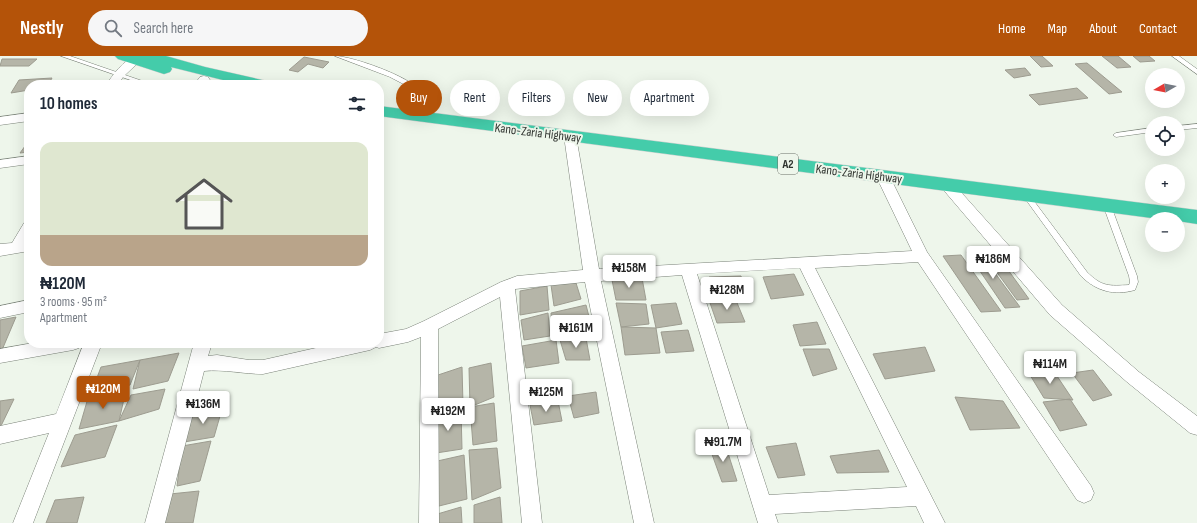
<!DOCTYPE html>
<meta charset="utf-8">
<style>
body{margin:0;font-family:"Sofia Sans Condensed",sans-serif;background:#f6f6f7;color:#1f2937;height:100vh;display:flex;flex-direction:column;font-size:15px;white-space:nowrap}
*{box-sizing:border-box;margin:0}
p{font-size:13px;color:#747a83}
.icon{flex:none;width:22px;height:22px;fill:none;stroke:currentColor;stroke-width:2;stroke-linecap:round;stroke-linejoin:round}
.map{position:relative;flex:1;overflow:hidden}
.details{position:absolute;left:24px;top:24px;width:360px;height:268px;display:flex;flex-direction:column;background:#fff;border-radius:16px;box-shadow:0 4px 16px #0002}
.details>*{flex:none}
.top-card{position:absolute;left:396px;top:24px;width:380px;height:36px;display:flex;gap:8px}
.needle{width:26px;rotate:261deg}
.tools{position:absolute;left:1145px;top:12px;display:grid;gap:8px}
.tools a{display:grid;place-items:center;width:40px;height:40px;border-radius:50%;background:#fff;box-shadow:0 4px 16px #0002;font-size:20px}
.price{position:absolute;translate:-50% -34px;padding:0 9px;border-radius:4px;background:#fff;color:#222;font-size:13px;line-height:26px;filter:drop-shadow(0 1px 2px #0008)}
.price::after{content:'';position:absolute;left:50%;top:24px;width:12px;height:9px;margin-left:-6px;background:inherit;clip-path:polygon(0 0,100% 0,50% 100%)}
.price.active{background:#b45309;color:#fff}
ul{padding:0;list-style:none}
li{display:grid;align-content:center;gap:8px;height:212px;padding:0 16px}
li+li{border-top:1px solid #e0e1e3}
li span{display:grid;place-items:center;height:124px;border-radius:12px;color:#555}
li>.icon{margin-inline-start:auto}
span .icon{width:72px;height:72px;fill:#fffc;stroke-width:1}
li b{font-size:17px}
h2{display:flex;justify-content:space-between;align-items:center;height:48px;padding:0 16px;font-size:17px}
.chip{padding:0 14px;border-radius:18px;background:#fff;box-shadow:0 4px 16px #0002;font-size:14px;line-height:36px}
.chip.active{background:#b45309;color:#fff}
header{display:flex;align-items:center;gap:24px;box-sizing:border-box;height:56px;padding:0 20px;background:#b45309;color:#fff}
header strong{font-size:19px}
nav{display:flex;gap:22px;margin-inline-start:auto;font-size:14px}
.search{width:280px;height:36px;background:#f6f6f7;display:flex;align-items:center;gap:10px;box-sizing:border-box;padding:0 14px;border-radius:22px;color:#747a83;font-size:15px}
.map>svg:first-child{display:block}
.building{fill:#b5b5a8;stroke:#9d9c90}
.lines{fill:none;stroke-linecap:round;stroke-linejoin:round}
.lane-casing{stroke:#7a8278;stroke-width:1}
.street-casing{stroke:#7a8278;stroke-width:1}
.highway-casing{stroke:#d1d2d1;stroke-width:1}
.lane{fill:#fff;fill-rule:evenodd}
.street{fill:#fff;fill-rule:evenodd}
.highway{fill:#4ca;fill-rule:evenodd}
.labels{text-anchor:middle;stroke-width:4;stroke-linejoin:round;paint-order:stroke}
.shield{fill:#eef6eb;stroke:#686e67;stroke-width:1}
.shield-label{font-size:12px;font-weight:bold;fill:#2f332f}
.street-label{font-size:13px;fill:#2f332f;stroke:#eef6eb}
</style>
<header>
<strong>Nestly</strong>
<div class="search"><svg class="icon" aria-label="search" viewBox="0 0 24 24"><circle cx="10" cy="10" r="6"/><path d="M15 15l6 6"/></svg>Search here</div>
<nav><a>Home</a><a>Map</a><a>About</a><a>Contact</a></nav>
</header>
<div class="map">
<svg width="1197" height="467" viewBox="0 0 1197 467">
<rect width="100%" height="100%" fill="#eef6eb"/>
<!-- building -->
<path class="building" d="M1030 0H1042L1053 10 1041 11Z
M1102 0H1118L1131 11 1117 12Z
M1133 0H1149L1155 5 1140 6Z
M304 1 329 6 323 12 308 8 298 16 289 14Z
M2 3H37L29 10H0Z
M1087 7 1122 36 1109 38 1075 8Z
M1025 12 1031 19 1014 22 1005 14Z
M52 22 48 29H29V34L11 37 19 24Z
M1077 32 1088 42 1039 49 1029 39Z
M28 86 29 96 20 97Z
M980 193H993L1029 243 1017 244Z
M978 194 1020 251 1005 252 967 196Z
M961 199 1001 255 981 256 943 200Z
M794 218 804 239 771 243 763 221Z
M741 220 745 238 714 239 709 221Z
M642 222 646 244H616L612 224Z
M576 227 581 243 554 250 551 229Z
M547 230 549 254 520 259V235Z
M735 242 745 266 717 267 709 244Z
M616 247 646 248 649 268 621 271Z
M676 247 682 268 656 272 651 249Z
M586 249 593 276 553 282 551 257Z
M548 257 550 280 524 284 521 264Z
M16 261 2 294H0V264Z
M817 266 826 288 800 290 793 269Z
M621 271 656 272 660 297 625 299Z
M688 274 694 295 666 297 661 276Z
M586 282 590 304H566L560 284Z
M556 284 559 307 526 312 522 290Z
M925 291 935 315 885 323 873 298Z
M803 293H829L837 313 813 320Z
M179 297 168 325 133 333 140 304Z
M140 304 130 329 91 338 101 311Z
M491 307 494 341 470 351 469 312Z
M462 311 463 349 439 353 438 319Z
M1027 314 1055 317 1073 344 1044 342Z
M1093 314 1112 339 1093 345 1072 317Z
M165 333 159 353 119 365 131 339Z
M126 334 119 365 79 373 88 342Z
M596 336 599 357 574 362 568 340Z
M955 341 1003 345 1020 372 970 374Z
M14 343 0 372V345Z
M1070 343 1087 369 1060 375 1043 346Z
M558 345 562 365 534 369 530 349Z
M494 347 497 385 473 389 470 351Z
M222 353 214 381 184 386 191 357Z
M461 355 462 393 436 397 435 359Z
M117 369 105 401 61 411 75 379Z
M211 385 200 425 177 430 182 390Z
M796 387 805 419 778 422 766 391Z
M725 388 737 425 722 426 709 390Z
M497 392 501 432 472 444 469 394Z
M879 394 889 416 837 417 830 400Z
M464 399 467 443 435 451 433 406Z
M199 435 193 467H162L170 438Z
M84 441 77 467H46L55 444Z
M500 441 502 467H474V449Z
M461 451 462 467H435L434 459Z"/>
<g class="lines">
<!-- lane casing -->
<g class="lane-casing">
<path id="lane" d="M61 0H70L154 29H145Z
M335 0C352 0 411 21 420 35 423 40 423 47 425 53L422 55 420 54 415 37 409 31 390 21Z
M1172 0H1179L1197 13V18Z
M1197 68V72L1178 74V70Z
M1152 72V76L1116 81 1113 79 1116 77Z
M1024 137H1028L1087 216C1102 231 1109 230 1129 229L1130 226 1129 220 1103 149 1107 147H1110L1137 220 1138 226 1135 234C1114 240 1096 235 1081 220L1024 141 1022 139Z"/>
</g>
<!-- street casing -->
<g class="street-casing">
<path id="street" d="M135 1 139 2 141 4 123 21 118 29H106C113 19 123 4 135 1Z
M204 20 208 21 210 24 206 29H194L200 21Z
M29 57V65L0 69V61Z
M570 76 575 77 576 80 599 213 912 195 876 120 878 117 883 115 888 117 927 196 1091 430 1094 437 1091 444 1084 447 1077 444 918 206 815 212 945 467H924L916 450 775 458 778 467H758L682 219 601 225 654 467H634L585 226 515 233 542 467H522L500 241 438 273 439 467H419L421 281 408 286 379 292 376 291 370 294 263 318C243 318 224 313 204 315L165 467H145L194 287H212L208 300 217 299 249 304H263L338 287H379V278L406 273 424 265 501 226 517 220 583 214 564 80 565 77ZM800 212 907 431 769 439 697 218Z
M29 100V108L0 112V104Z
M946 123 951 125 1062 249 1139 316 1197 360V379L1190 377 1127 326 1050 259 941 131 939 128 941 125Z
M29 166V195L0 200V188L12 187 24 167Z
M29 244V256L0 262V250Z
M33 287H82L79 292 73 294 0 307V293Z
M84 287H102L33 467H13L49 377 0 388V370L56 358Z"/>
</g>
<!-- highway casing -->
<g class="highway-casing">
<path id="highway" d="M115 0H166L205 11 271 26 273 29H243L171 11 172 13 170 16 164 18 118 3Z
M379 50 1197 154V168L1178 165V163H1159L379 60Z"/>
</g>
<!-- lane -->
<use href="#lane" class="lane"/>
<!-- street -->
<use href="#street" class="street"/>
<!-- highway -->
<use href="#highway" class="highway"/>
</g>
<g class="labels">
<!-- shield labels -->
<rect class="shield" x="778" y="98" width="20" height="20" rx="3"/>
<g class="shield-label">
<text x="788" y="112">A2</text>
</g>
<!-- street labels -->
<g class="street-label">
<text transform="translate(538 76) rotate(7)" y="5">Kano-Zaria Highway</text>
<text transform="translate(859 117) rotate(7)" y="5">Kano-Zaria Highway</text>
</g>
</g>
</svg>
<div class="tools">
<a><svg class="needle" viewBox="-14 -14 28 28"><path d="M0-13l5 13h-10z" fill="#e53935"/><path d="M0 13l5-13h-10z" fill="#747a83"/></svg></a>
<a><svg class="icon" aria-label="locate" viewBox="0 0 24 24"><circle cx="12" cy="12" r="6"/><path d="M12 2v4M12 18v4M2 12h4M18 12h4"/></svg></a>
<a>+</a>
<a>−</a>
</div>
<b class="price" style="left:993px;top:224px">₦186M</b>
<b class="price" style="left:629px;top:233px">₦158M</b>
<b class="price" style="left:727px;top:255px">₦128M</b>
<b class="price" style="left:576px;top:293px">₦161M</b>
<b class="price" style="left:1050px;top:329px">₦114M</b>
<b class="price active" style="left:103px;top:354px">₦120M</b>
<b class="price" style="left:546px;top:357px">₦125M</b>
<b class="price" style="left:203px;top:369px">₦136M</b>
<b class="price" style="left:448px;top:376px">₦192M</b>
<b class="price" style="left:723px;top:407px">₦91.7M</b>
<div class="top-card">
<a class="chip active">Buy</a>
<a class="chip">Rent</a>
<a class="chip">Filters</a>
<a class="chip">New</a>
<a class="chip">Apartment</a>
</div>
<section class="details">
<h2>10 homes<svg class="icon" aria-label="filters" viewBox="0 0 24 24"><path d="M4 7h16M4 17h16"/><circle cx="9" cy="7" r="2"/><circle cx="15" cy="17" r="2"/></svg></h2>
<ul>
<li><span style="background:linear-gradient(#dfe7d0 75%,#b9a48a 0)"><svg class="icon" aria-label="home" viewBox="0 0 24 24"><path d="M3 11l9-7 9 7M6 9v11h12V9"/></svg></span><div><b>₦120M</b><p>3 rooms · 95 m²</p><p>Apartment</p></div></li>
</ul>
</section>
</div>
